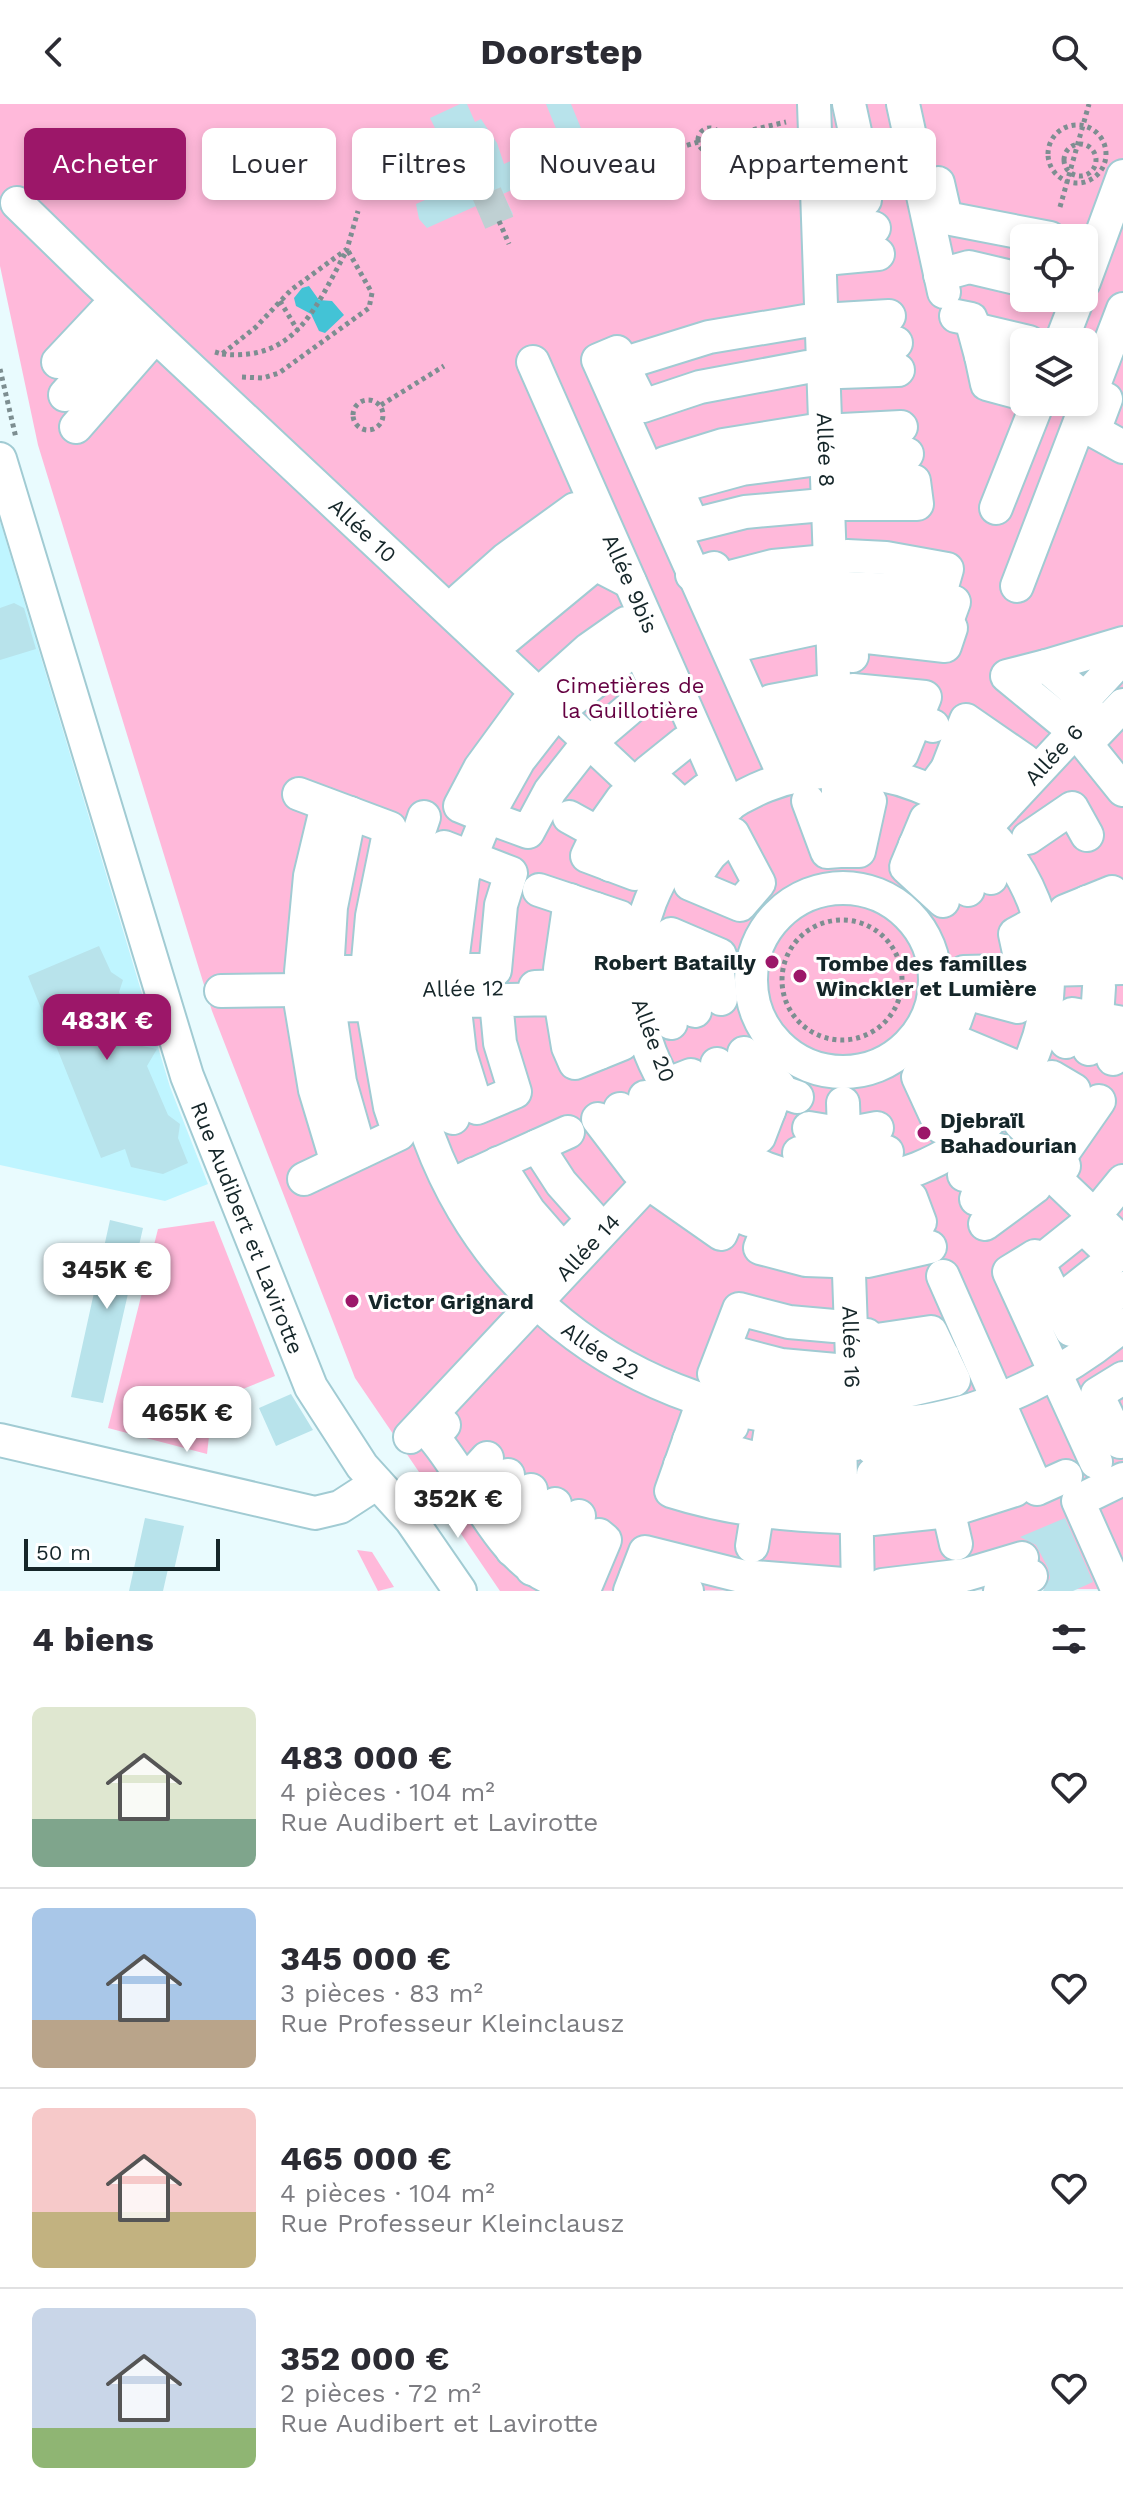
<!DOCTYPE html>
<html lang="fr">
<meta charset="utf-8">
<style>
body{margin:0;font-family:"Work Sans",sans-serif;background:#f7f7f7;color:#2b2b33;height:100vh;display:flex;flex-direction:column;font-size:30px;white-space:nowrap}
*{box-sizing:border-box;margin:0}
p{font-size:26px;color:#7c7c81}
.icon{flex:none;width:44px;height:44px;fill:none;stroke:currentColor;stroke-width:2;stroke-linecap:round;stroke-linejoin:round}
.map{position:relative;height:1487px;overflow:hidden}
.sheet{display:flex;flex-direction:column;background:#fff;flex:1}
.sheet>*{flex:none}
.top-card{position:absolute;left:24px;top:24px;width:1076px;height:72px;display:flex;gap:16px}
.controls{position:absolute;left:1010px;top:120px;display:grid;gap:16px}
.controls a{display:grid;place-items:center;width:88px;height:88px;border-radius:12px;background:#fff;box-shadow:0 4px 12px #0003;font-size:40px}
.scale{position:absolute;left:24px;bottom:20px;width:196px;box-sizing:border-box;padding-left:8px;border:4px solid #152629;border-top:0;font-size:22px;line-height:28px;white-space:nowrap;color:#152629;-webkit-text-stroke:6px #fff;paint-order:stroke}
.price{position:absolute;translate:-50% -68px;padding:0 18px;border-radius:16px;background:#fff;color:#222;font-size:26px;line-height:52px;filter:drop-shadow(0 2px 4px #0008)}
.price::after{content:'';position:absolute;left:50%;top:48px;width:24px;height:18px;margin-left:-12px;background:inherit;clip-path:polygon(0 0,100% 0,50% 100%)}
.price.on{background:#9c1769;color:#fff}
ul{padding:0;list-style:none}
li{display:flex;align-items:center;gap:24px;height:200px;padding:0 32px}
li+li{border-top:2px solid #e1e1e2}
li span{display:grid;place-items:center;flex:none;width:224px;height:160px;border-radius:12px;color:#555}
li>.icon{margin-inline-start:auto}
span .icon{width:96px;height:96px;fill:#fffc;stroke-width:1}
li b{font-size:34px}
h2{display:flex;justify-content:space-between;align-items:center;height:96px;padding:0 32px;font-size:34px}
.chip{padding:0 28px;border-radius:12px;background:#fff;box-shadow:0 4px 12px #0003;font-size:28px;line-height:72px}
.chip.on{background:#9c1769;color:#fff}
header{display:flex;justify-content:space-between;align-items:center;height:104px;padding:0 32px;background:#fff;font-size:36px;font-weight:700}
.map>svg:first-child{display:block}
.built{fill:#bff5ff}
.green{fill:#ffb9da;fill-rule:evenodd}
.water{fill:#43c3d6}
.building{fill:#b8e3eb}
.lines{fill:none;stroke-linecap:round;stroke-linejoin:round}
.minor-tunnel{stroke:#bfd0d3;stroke-width:32;stroke-dasharray:32 16;stroke-linecap:butt}
.minor-casing{stroke:#a1cbd3;stroke-width:36}
.path{stroke:#7d8e91;stroke-width:5;stroke-dasharray:4 4;stroke-linecap:butt}
.minor{stroke:#fff;stroke-width:32}
.poi-dot{fill:#9c1769;stroke:#fff;stroke-width:3}
.labels{text-anchor:middle;stroke-width:6;stroke-linejoin:round;paint-order:stroke}
.street-label{font-size:22px;fill:#152629;stroke:#fff}
.park-label{font-size:22px;fill:#640041;stroke:#fff}
.poi-label{font-size:22px;font-weight:bold;fill:#152629;stroke:#fff;text-anchor:start}
</style>
<header><svg class="icon" aria-label="back" viewBox="0 0 24 24"><path d="M15 5l-7 7 7 7"/></svg>Doorstep<svg class="icon" aria-label="search" viewBox="0 0 24 24"><circle cx="10" cy="10" r="6"/><path d="M15 15l6 6"/></svg></header>
<div class="map">
<svg width="1123" height="1487" viewBox="0 0 1123 1487">
<rect width="100%" height="100%" fill="#e9fbfe"/>
<!-- built -->
<path class="built" d="M0 417 170 983 208 1080 165 1097 0 1061Z"/>
<!-- green -->
<path class="green" d="M0 0H1123V1485L500 1487 355 1274 212 907 38 341 0 162ZM1024 134H1084V194H1024ZM1024 238H1084V298H1024Z
M214 1117 275 1272 213 1297 207 1350 108 1324 158 1125Z
M357 1446 372 1448 394 1483 378 1487Z"/>
<!-- water -->
<path class="water" d="M309 182 319 196 332 197 344 211 325 229 319 227 311 210 296 202 294 194 302 184Z"/>
<!-- building -->
<path class="building" d="M460 0H467L475 18 481 15 497 39 504 60 541 43 552 67 503 90 513 110 486 123 476 102 427 124 419 115 416 100 454 83 440 62 433 37 440 34 430 14Z
M546 0H571L585 34 564 44Z
M14 499 24 504 36 545 0 556V504Z
M99 842 111 868 123 876 119 888 142 942 157 945 147 962 168 1011 180 1020 178 1034 188 1059 163 1070 131 1063 125 1045 101 1054 28 872Z
M110 1116 143 1124 103 1299 71 1293Z
M291 1290 313 1326 276 1342 259 1304Z
M145 1414 184 1422 174 1466 168 1465 163 1487H129Z
M1065 1414 1093 1478 1073 1487H1043L1050 1474 1048 1464 1036 1441 1020 1433Z"/>
<g class="lines">
<!-- minor-tunnel -->
<path class="minor-tunnel" d="M479 110 507 98"/>
<!-- minor casing -->
<g class="minor-casing">
<g id="minor">
<path id="s1" d="M814 0 840 747H859L870 697 839 692"/>
<path d="M903 0 944 188"/>
<path d="M831 56 861 55 849 0"/>
<path d="M938 79 946 114 1050 134"/>
<path id="s2" d="M17 99 96 176 710 751"/>
<path d="M833 127 874 124"/>
<path d="M834 135 831 101 865 96"/>
<path d="M835 154 878 150"/>
<path d="M940 171 969 163 1024 176"/>
<path d="M1084 178 1123 72"/>
<path d="M956 212 971 215 981 252 1024 264"/>
<path d="M838 215 889 212"/>
<path d="M805 217 709 233 622 260 643 302 700 283 807 263"/>
<path d="M974 225 1029 238"/>
<path d="M1061 238 1078 194"/>
<path d="M839 242 896 239"/>
<path d="M981 252 987 280 1024 290"/>
<path d="M58 258 105 208 145 244 76 323"/>
<path id="s3" d="M533 258 729 702"/>
<path d="M622 260 617 248 598 256 785 674"/>
<path d="M840 268 898 266"/>
<path d="M65 291 124 225"/>
<path d="M1106 295 1094 327 1123 343"/>
<path d="M842 326 901 323"/>
<path d="M810 327 723 341 665 359 693 421 745 408 812 402"/>
<path id="s4" d="M0 355 187 972 311 1283 362 1362 411 1416 460 1487"/>
<path d="M843 355 907 350"/>
<path d="M676 383 742 365 811 356"/>
<path d="M844 383 914 377 917 400H845"/>
<path d="M996 404 1038 298"/>
<path d="M592 442 575 405 506 455 461 495 506 534 592 463H601L630 478"/>
<path d="M847 452 886 454 947 465 939 493"/>
<path d="M692 471 714 464 747 539 817 524V509L754 519 741 525"/>
<path d="M719 476 773 462 816 458"/>
<path d="M1017 482 1123 205"/>
<path d="M847 484 897 486 954 498 945 523"/>
<path d="M729 500 816 482"/>
<path d="M849 513 892 515 951 524 945 542 850 531 852 552"/>
<path d="M485 516 530 474 587 432"/>
<path d="M1046 562 1123 539"/>
<path d="M550 580 589 545 626 519"/>
<path d="M1085 595 1046 562 1007 572 1063 618 1123 553"/>
<path d="M771 597 819 588 820 614"/>
<path d="M570 598 638 542"/>
<path d="M526 601 480 664 460 702 487 713 519 656 547 620"/>
<path d="M1123 601 1086 640 1123 686"/>
<path d="M854 614 915 620 920 617 933 622"/>
<path d="M765 627 794 618 820 614 821 641 791 645"/>
<path d="M602 628 656 582 641 549"/>
<path d="M852 640 902 650 925 593 853 586"/>
<path d="M957 641 1008 676"/>
<path d="M947 665 966 616 1024 656"/>
<circle cx="842" cy="873" r="206"/>
<path d="M648 668 684 639"/>
<path d="M656 677 684 703 705 686"/>
<path d="M935 681 947 665 990 695"/>
<path d="M299 690 390 724 372 812 367 868H329"/>
<path d="M622 695 598 729 587 752 635 770 661 730"/>
<path d="M808 697 827 748 840 747"/>
<path id="s5" d="M424 713C393 802 391 865 408 957 449 1176 629 1318 850 1319 875 1319 899 1320 923 1317 993 1306 1070 1267 1123 1221"/>
<path d="M569 713 598 729"/>
<path id="s6" d="M984 725 1091 610"/>
<path d="M733 730 759 779 740 801 690 780 710 751Z"/>
<path d="M1028 734 1072 704 1087 731"/>
<path d="M915 741 948 763 968 786"/>
<path d="M444 743 511 769 501 801 495 866H423L435 771Z"/>
<path d="M610 761 641 712"/>
<circle cx="843" cy="876" r="92"/>
<path d="M539 786 620 813 612 864"/>
<path d="M943 797 906 763 926 715 965 744 991 774"/>
<path d="M1087 798 1098 850"/>
<path d="M1073 851 1065 807 1112 788 1123 838"/>
<path d="M560 865 570 796"/>
<path d="M586 865 596 805"/>
<path d="M451 866 463 772 487 713 528 728 550 687 579 650"/>
<path d="M301 868 310 772 327 701"/>
<path d="M327 868 331 803 350 709"/>
<path d="M663 879 671 830 720 851 718 868 721 895"/>
<path d="M535 883 663 879 671 919"/>
<path d="M221 887 481 884"/>
<path d="M965 889 1018 903 1023 867 1015 830 1039 817"/>
<path d="M586 894 599 949"/>
<path d="M496 897 500 939 515 988 477 1004 460 949 454 897 560 895 568 943 575 959 622 940 612 894"/>
<path d="M426 899 438 969 453 1014"/>
<path d="M329 901 340 978 360 1048"/>
<path d="M695 907 689 874 696 841"/>
<path d="M955 917 965 889 964 868 1123 864"/>
<path d="M1066 938 1072 910 1123 919"/>
<path d="M1089 945 1097 914 1099 883"/>
<path d="M744 949 779 982 777 986"/>
<path d="M1113 955 1123 921"/>
<path d="M1000 956 974 993 941 1023 918 973 934 958 950 935 1026 967"/>
<path d="M717 960 744 990 769 1007"/>
<path d="M668 980 691 971 723 1007 759 1033 777 986 797 993"/>
<path d="M645 993 672 1029"/>
<path d="M929 996 943 986 974 946"/>
<path id="s7" d="M843 999 855 1340"/>
<path d="M620 1005 655 1048"/>
<path d="M598 1015 637 1066"/>
<path d="M809 1024 845 1030 877 1024"/>
<path d="M1039 1038 1074 986 1052 973 1020 1019 1064 1062 1054 1074"/>
<path d="M799 1049 846 1055 887 1048"/>
<path d="M694 1050 740 1083 730 1108 678 1069 661 1088 721 1130 730 1108 749 1116"/>
<path d="M1058 1056 1099 997"/>
<path d="M1038 1058 1123 1139"/>
<path d="M498 1059 529 1107 563 1146"/>
<path d="M474 1070 505 1121 544 1166 593 1115 561 1079 537 1042"/>
<path d="M964 1071 999 1046 1035 1083 985 1120"/>
<path d="M304 1075C336 1060 368 1045 399 1030L390 1003 372 901 301 902 315 986 337 1059"/>
<path d="M455 1079 568 1028"/>
<path d="M759 1090 777 1098 832 1105 834 1157 806 1156 760 1144 777 1098"/>
<path d="M976 1095 1017 1065"/>
<path d="M1105 1099 1123 1077"/>
<path d="M769 1120 787 1126 833 1131"/>
<path d="M867 1128 920 1118 911 1094 865 1103 868 1157 930 1143"/>
<path d="M1038 1159 1083 1123 1109 1148"/>
<path d="M943 1172 1037 1385 1066 1372"/>
<path d="M1057 1199 1115 1153"/>
<path d="M851 1233 867 1231 870 1237 931 1228 954 1276 902 1288 871 1290 870 1266 943 1252"/>
<path d="M724 1246 781 1261 836 1266"/>
<path d="M1123 1274 1097 1290 1120 1338 1123 1337"/>
<path d="M784 1289 835 1291"/>
<path d="M780 1315 784 1289 714 1270 739 1205 789 1218 834 1222"/>
<path d="M444 1321 433 1333C472 1378 500 1458 558 1477"/>
<path d="M732 1322 698 1311 671 1387C728 1405 783 1411 842 1413L840 1335 770 1330C764 1367 758 1405 752 1442"/>
<path id="s8" d="M410 1333 700 1023"/>
<path d="M0 1336 315 1409 340 1403 377 1379"/>
<path d="M689 1336 750 1353 840 1361"/>
<path d="M872 1344 933 1340"/>
<path d="M1096 1358 1009 1168 1035 1152 1071 1226 1123 1184"/>
<path d="M680 1361 744 1378 841 1387"/>
<path d="M1008 1369 944 1388 872 1395 873 1415 949 1407 1015 1386"/>
<path d="M873 1370 939 1364 998 1347"/>
<path d="M465 1378 487 1354"/>
<path d="M856 1386 858 1487"/>
<path d="M481 1401 508 1371"/>
<path d="M497 1424 531 1386"/>
<path d="M956 1440 933 1340 988 1323"/>
<path d="M512 1446 555 1400"/>
<path d="M532 1465 579 1412"/>
<path d="M636 1472 687 1487"/>
<path d="M584 1487V1486L605 1436 599 1431 558 1477 584 1486"/>
<path d="M630 1487 645 1448 741 1472 843 1480V1487"/>
<path d="M883 1487 882 1481 965 1471 1022 1454"/>
<path d="M1000 1487 1031 1472"/>
<path d="M1118 1487 1078 1397 1123 1375"/>
</g>
</g>
<!-- path -->
<path class="path" d="M1048 50a29 29 0 1 1 58 0a29 29 0 1 1-58 0Z
M698 36a12 12 0 1 1 24 0a12 12 0 1 1-24 0Z
M722 33 786 18
M1064 56a16 16 0 1 1 32 0a16 16 0 1 1-32 0Z
M572 76 698 38
M1060 103 1089 0
M499 117 509 140
M280 197 298 227
M215 248 222 250 256 223 291 186 347 145 358 107
M222 250C297 258 316 202 347 146
M0 265 16 334
M242 273 263 274 279 269 369 204 372 189 347 145
M353 311a15 15 0 1 1 30 0a15 15 0 1 1-30 0Z
M381 301 444 262
M782 876a60 60 0 1 1 120 0a60 60 0 1 1-120 0Z"/>
<!-- minor -->
<use href="#minor" class="minor"/>
</g>
<!-- markers -->
<g class="poi-dot">
<circle cx="772" cy="858" r="8"/>
<circle cx="800" cy="872" r="8"/>
<circle cx="924" cy="1029" r="8"/>
<circle cx="352" cy="1197" r="8"/>
</g>
<g class="labels">
<!-- street labels -->
<g class="street-label">
<text dy="8" stroke="none"><textPath href="#s1" startOffset="346">Allée 8</textPath></text>
<text dy="8" stroke="none"><textPath href="#s2" startOffset="476">Allée 10</textPath></text>
<text dy="8" stroke="none"><textPath href="#s3" startOffset="242">Allée 9bis</textPath></text>
<text dy="8" stroke="none"><textPath href="#s6" startOffset="102">Allée 6</textPath></text>
<text transform="translate(463 884) rotate(-1)" y="8">Allée 12</text>
<text transform="translate(654 936) rotate(70)" y="8">Allée 20</text>
<text dy="8" stroke="none"><textPath href="#s4" startOffset="808">Rue Audibert et Lavirotte</textPath></text>
<text dy="8" stroke="none"><textPath href="#s8" startOffset="260">Allée 14</textPath></text>
<text dy="8" stroke="none"><textPath href="#s7" startOffset="244">Allée 16</textPath></text>
<text dy="8" stroke="none"><textPath href="#s5" startOffset="606">Allée 22</textPath></text>
</g>
<!-- park labels -->
<g class="park-label">
<text x="630" y="589">Cimetières de<tspan x="630" dy="25">la Guillotière</tspan></text>
</g>
<!-- poi labels -->
<g class="poi-label">
<text x="756" y="866" text-anchor="end">Robert Batailly</text>
<text x="816" y="867">Tombe des familles<tspan x="816" dy="25">Winckler et Lumière</tspan></text>
<text x="940" y="1024">Djebraïl<tspan x="940" dy="25">Bahadourian</tspan></text>
<text x="368" y="1205">Victor Grignard</text>
</g>
</g>
</svg>
<div class="controls">
<a><svg class="icon" aria-label="locate" viewBox="0 0 24 24"><circle cx="12" cy="12" r="6"/><path d="M12 2v4M12 18v4M2 12h4M18 12h4"/></svg></a>
<a><svg class="icon" aria-label="layers" viewBox="0 0 24 24"><path d="M12 4l9 5-9 5-9-5zM3 14l9 5 9-5"/></svg></a>
</div>
<div class="scale">50 m</div>
<b class="price on" style="left:107px;top:958px">483K €</b>
<b class="price" style="left:107px;top:1207px">345K €</b>
<b class="price" style="left:187px;top:1350px">465K €</b>
<b class="price" style="left:458px;top:1436px">352K €</b>
<div class="top-card">
<a class="chip on">Acheter</a>
<a class="chip">Louer</a>
<a class="chip">Filtres</a>
<a class="chip">Nouveau</a>
<a class="chip">Appartement</a>
</div>
</div>
<section class="sheet">
<h2>4 biens<svg class="icon" aria-label="filters" viewBox="0 0 24 24"><path d="M4 7h16M4 17h16"/><circle cx="9" cy="7" r="2"/><circle cx="15" cy="17" r="2"/></svg></h2>
<ul>
<li><span style="background:linear-gradient(#dfe7d0 70%,#7fa58c 0)"><svg class="icon" aria-label="home" viewBox="0 0 24 24"><path d="M3 11l9-7 9 7M6 9v11h12V9"/></svg></span><div><b>483 000 €</b><p>4 pièces · 104 m²</p><p>Rue Audibert et Lavirotte</p></div><svg class="icon" aria-label="heart" viewBox="0 0 24 24"><path d="M12 20l-8-8c-3-5 5-10 8-4 3-6 11-1 8 4z"/></svg></li>
<li><span style="background:linear-gradient(#a9c7e8 70%,#b9a48a 0)"><svg class="icon" aria-label="home" viewBox="0 0 24 24"><path d="M3 11l9-7 9 7M6 9v11h12V9"/></svg></span><div><b>345 000 €</b><p>3 pièces · 83 m²</p><p>Rue Professeur Kleinclausz</p></div><svg class="icon" aria-label="heart" viewBox="0 0 24 24"><path d="M12 20l-8-8c-3-5 5-10 8-4 3-6 11-1 8 4z"/></svg></li>
<li><span style="background:linear-gradient(#f6c9c9 65%,#c2b280 0)"><svg class="icon" aria-label="home" viewBox="0 0 24 24"><path d="M3 11l9-7 9 7M6 9v11h12V9"/></svg></span><div><b>465 000 €</b><p>4 pièces · 104 m²</p><p>Rue Professeur Kleinclausz</p></div><svg class="icon" aria-label="heart" viewBox="0 0 24 24"><path d="M12 20l-8-8c-3-5 5-10 8-4 3-6 11-1 8 4z"/></svg></li>
<li><span style="background:linear-gradient(#c9d6e8 75%,#8fb573 0)"><svg class="icon" aria-label="home" viewBox="0 0 24 24"><path d="M3 11l9-7 9 7M6 9v11h12V9"/></svg></span><div><b>352 000 €</b><p>2 pièces · 72 m²</p><p>Rue Audibert et Lavirotte</p></div><svg class="icon" aria-label="heart" viewBox="0 0 24 24"><path d="M12 20l-8-8c-3-5 5-10 8-4 3-6 11-1 8 4z"/></svg></li>
</ul>
</section>
